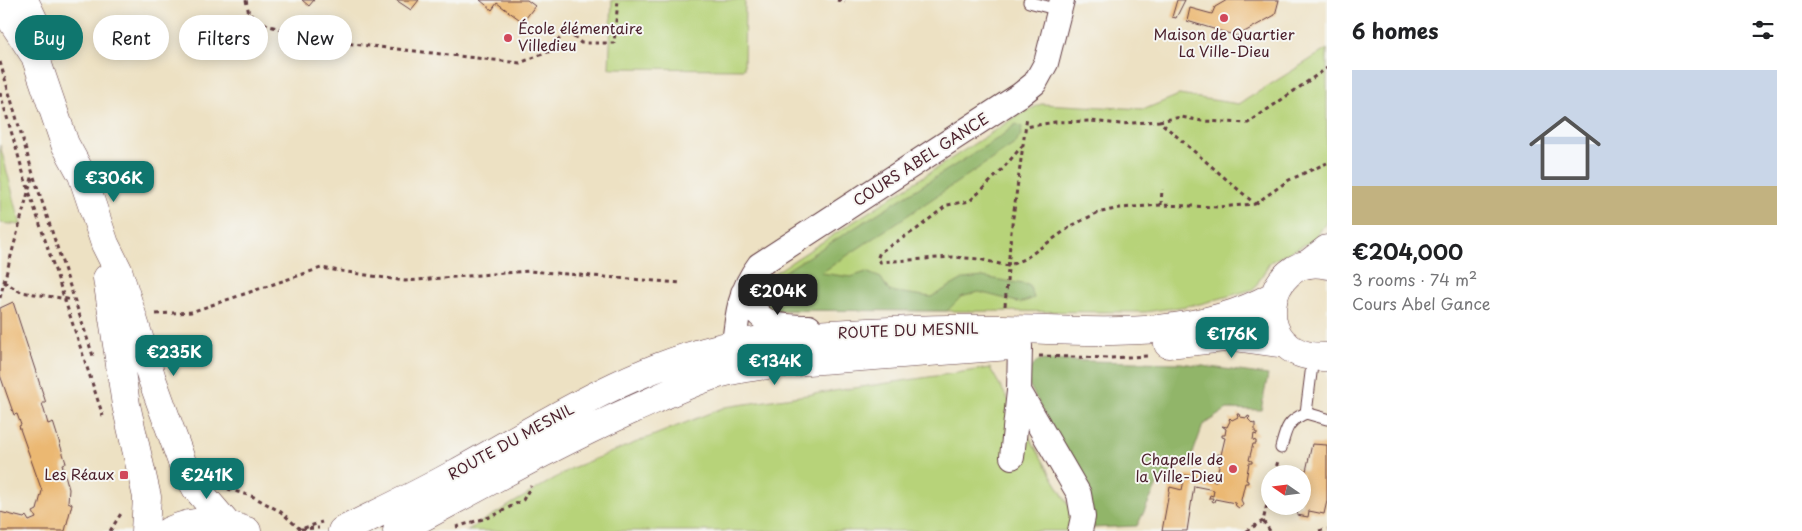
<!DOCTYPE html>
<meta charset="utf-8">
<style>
body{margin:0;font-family:"Playpen Sans",sans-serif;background:#f6f6f6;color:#202124;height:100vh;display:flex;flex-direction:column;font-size:19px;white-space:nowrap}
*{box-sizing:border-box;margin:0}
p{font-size:16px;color:#757577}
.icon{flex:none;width:28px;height:28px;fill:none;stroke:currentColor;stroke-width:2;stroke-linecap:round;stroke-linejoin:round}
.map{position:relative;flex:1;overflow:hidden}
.sheet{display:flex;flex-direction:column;background:#fff;width:475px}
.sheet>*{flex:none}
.guide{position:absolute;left:15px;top:15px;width:475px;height:45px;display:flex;gap:10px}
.needle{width:32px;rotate:284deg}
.tools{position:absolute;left:1261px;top:465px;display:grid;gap:10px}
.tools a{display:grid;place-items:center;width:50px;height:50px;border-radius:50%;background:#fff;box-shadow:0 2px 12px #0003;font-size:25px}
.price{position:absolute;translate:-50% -42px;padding:0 11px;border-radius:10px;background:#0f766e;color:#fff;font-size:16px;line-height:32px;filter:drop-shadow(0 1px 2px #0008)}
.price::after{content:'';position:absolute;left:50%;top:30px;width:15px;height:11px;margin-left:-8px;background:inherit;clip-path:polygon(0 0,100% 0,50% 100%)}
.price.on{background:#222;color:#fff}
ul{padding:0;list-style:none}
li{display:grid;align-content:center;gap:10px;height:265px;padding:0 25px}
li span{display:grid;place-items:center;height:155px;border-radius:0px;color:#555}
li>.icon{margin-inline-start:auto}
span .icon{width:90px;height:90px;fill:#fffc;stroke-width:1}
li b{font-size:21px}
h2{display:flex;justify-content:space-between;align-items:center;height:60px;padding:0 25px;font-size:21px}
.chip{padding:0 18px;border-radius:22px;background:#fff;box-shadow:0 2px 12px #0003;font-size:18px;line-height:45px}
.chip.on{background:#0f766e;color:#fff}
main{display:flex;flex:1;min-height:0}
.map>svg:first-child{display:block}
.green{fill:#b7d379;stroke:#807952}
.forest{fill:#91b569;stroke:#6e6a4a}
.building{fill:#ebb872}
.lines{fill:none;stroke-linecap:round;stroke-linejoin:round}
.lane-casing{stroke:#623c42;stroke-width:13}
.street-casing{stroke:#623c42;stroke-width:26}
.secondary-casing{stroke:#623c42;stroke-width:29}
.primary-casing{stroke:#623c42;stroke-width:29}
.path{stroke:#623c42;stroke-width:3;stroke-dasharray:4 4;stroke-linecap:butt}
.lane{stroke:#fff;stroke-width:11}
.street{stroke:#fff;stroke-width:24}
.secondary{stroke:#fff;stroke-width:28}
.primary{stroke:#fff;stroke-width:28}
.poi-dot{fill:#d1495b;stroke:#f6f6f2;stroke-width:2}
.labels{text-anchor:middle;stroke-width:4;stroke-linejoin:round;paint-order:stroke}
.poi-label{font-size:15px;fill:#4a1f2b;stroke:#f6f6f2;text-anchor:end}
.street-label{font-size:15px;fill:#4a1f2b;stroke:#f6f6f2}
</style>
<main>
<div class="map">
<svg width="1327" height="531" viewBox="0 0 1327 531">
<rect width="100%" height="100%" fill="#f6f6f2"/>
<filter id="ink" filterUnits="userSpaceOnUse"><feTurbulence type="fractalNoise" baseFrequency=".02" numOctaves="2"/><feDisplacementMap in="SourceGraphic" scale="10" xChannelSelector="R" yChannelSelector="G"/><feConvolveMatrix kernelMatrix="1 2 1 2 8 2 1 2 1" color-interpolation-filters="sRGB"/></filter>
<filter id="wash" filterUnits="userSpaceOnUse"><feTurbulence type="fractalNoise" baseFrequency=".0096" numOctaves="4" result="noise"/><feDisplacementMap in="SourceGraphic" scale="20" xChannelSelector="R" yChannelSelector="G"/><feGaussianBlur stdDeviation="1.12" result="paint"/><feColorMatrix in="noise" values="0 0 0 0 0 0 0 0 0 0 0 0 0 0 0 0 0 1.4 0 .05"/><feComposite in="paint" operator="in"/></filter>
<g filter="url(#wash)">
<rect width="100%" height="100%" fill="#ede1c3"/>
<!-- green -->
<path class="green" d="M612 0H745L744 69 609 68Z
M1327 49V221L1314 240 1270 262 1254 289 1200 304 1145 312 768 310 755 303 760 288 776 272 1017 116 1041 104 1145 109 1179 95 1239 104Z
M0 145 21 225 0 223Z
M990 368 1074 515 1071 531H466L572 468 725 407Z"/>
<!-- forest -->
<path class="forest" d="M1016 124 1022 127 1021 134 1016 143 821 273 851 277 866 272 881 278 889 291 931 297 963 279 983 277 1029 285 1034 298 1021 303 979 292 961 297 947 311 768 310 755 303 760 288 779 275 1000 137Z
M1039 360 1181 363 1268 375 1261 410 1227 409 1203 425 1191 459 1158 483 1137 526 1090 528 1087 491 1028 383V371Z"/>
<g id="blocks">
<!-- building -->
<path class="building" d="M302 0H314L309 6Z
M396 0H419L411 10Z
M480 0H527L535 6 523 22 497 3 492 10Z
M1177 0H1185L1176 18 1172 17Z
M1227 0H1279L1275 15 1237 36 1187 21 1190 8 1212 14 1215 7Z
M13 302 46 403H42L48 424 53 422 66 463 62 464 69 489 68 502 72 504 65 531H0V512L24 518 26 516 29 521 36 518 33 512 37 510 42 491 19 426 21 425 17 414 14 415 0 375V308Z
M1237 414H1239L1240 417 1247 418 1248 416 1250 417 1248 419 1253 424 1255 423V432L1257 433V435L1254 434 1253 440 1256 441V444H1253L1249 460 1252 461V463H1249L1246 480 1248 481V483H1245L1241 500 1243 504 1242 506 1239 508 1236 506 1235 503 1215 499 1214 502 1212 501 1213 498H1209L1210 495 1213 496 1214 490 1194 486 1187 531H1162L1170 487 1182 490 1185 475 1216 481V477H1214V474H1217L1221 458 1218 457V454L1221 455 1225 438 1222 437V435H1225L1226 429 1222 426 1227 427 1230 421 1229 419 1230 418 1232 420 1238 417Z
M1312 444 1327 445V501L1324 514 1309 511 1308 517 1297 515 1299 506H1302V474H1293L1295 468 1306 471Z"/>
</g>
</g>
<g filter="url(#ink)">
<use href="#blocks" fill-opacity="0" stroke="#623c42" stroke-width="1"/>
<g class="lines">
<!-- lane casing -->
<g class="lane-casing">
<path id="lane" d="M1029 2 1059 10
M1313 357 1306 413 1327 419
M1281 448C1286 429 1287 421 1306 413"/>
</g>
<!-- street casing -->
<g class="street-casing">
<path id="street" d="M743 293C761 325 773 327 809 327
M734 345C737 314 740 290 759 265L1020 95 1035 83 1046 63 1062 0
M1020 346 1019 391 1079 494 1083 517 1080 531
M1012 457 1019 391"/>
</g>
<!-- secondary casing -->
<g class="secondary-casing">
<path id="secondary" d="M1 0 8 15 35 56 65 144 82 175 105 244 118 270 152 379 183 465 196 488 226 523
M24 0 47 48
M1327 265C1264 250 1244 360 1327 357
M107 278 126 405 147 497 145 531
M1168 344 1234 337 1286 344
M169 531C197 518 218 520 247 531
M342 531C380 512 419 494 456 473 545 424 631 366 732 345 771 337 811 335 850 333 901 330 952 328 1003 329 1094 330 1190 342 1273 296
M397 531C476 489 553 445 634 409 661 397 687 384 715 375 740 367 768 365 794 362L1010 346"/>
</g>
<!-- primary casing -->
<g class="primary-casing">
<path id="primary" d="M1308 264 1327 249"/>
</g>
<!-- path -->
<path class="path" d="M246 0 249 14 269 26 335 42 520 63 550 51 566 30 581 43H614L618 0
M837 0 845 2
M0 62 33 174 94 359
M0 93 25 179 103 416
M1159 121 1181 117 1202 121 1248 123 1327 68
M1023 145 999 173 970 201 947 205 917 229 880 252 877 259 880 262 953 257 979 259 1008 266 1026 258 1073 225 1097 213 1120 208 1161 205 1219 207 1255 204 1159 121 1121 124 1090 121 1055 122 1026 127
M1255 204 1289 180 1327 163
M1161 205 1162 189
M4 282 33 174
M0 298 4 282 21 292 74 300
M1005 306 1011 232 1027 116
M156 314 191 312 321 268 405 281 529 271 681 283
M1039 356 1109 358 1148 356
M1275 474 1278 460
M228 489 254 497 281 512 302 531
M456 527 493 516 523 500 531 486
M304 528 322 522
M301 529 319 528
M110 531 122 512
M1246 531 1263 521
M1270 531 1263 521 1270 492
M1319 531 1327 529"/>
<!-- lane -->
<use href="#lane" class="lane"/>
<!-- street -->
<use href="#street" class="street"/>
<!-- secondary -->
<use href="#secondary" class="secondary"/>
<!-- primary -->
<use href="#primary" class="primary"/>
</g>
</g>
<!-- markers -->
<g class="poi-dot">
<circle cx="1224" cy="18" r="5"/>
<circle cx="508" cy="38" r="5"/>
<circle cx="1233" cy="469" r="5"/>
<rect x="119" y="470" width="10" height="10" rx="2.5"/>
</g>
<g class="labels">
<!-- poi labels -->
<g class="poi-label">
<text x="518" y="34" text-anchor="start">École élémentaire<tspan x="518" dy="17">Villedieu</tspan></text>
<text x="1224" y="40" text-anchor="middle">Maison de Quartier<tspan x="1224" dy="17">La Ville-Dieu</tspan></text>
<text x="1223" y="465">Chapelle de<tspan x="1223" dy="17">la Ville-Dieu</tspan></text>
<text x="114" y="480">Les Réaux</text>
</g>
<!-- street labels -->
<g class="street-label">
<text transform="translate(921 160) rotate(-33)" y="5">COURS ABEL GANCE</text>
<text transform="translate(908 331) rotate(-2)" y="5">ROUTE DU MESNIL</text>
<text transform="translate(511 442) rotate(-29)" y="5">ROUTE DU MESNIL</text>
</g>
</g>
</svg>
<div class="tools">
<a><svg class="needle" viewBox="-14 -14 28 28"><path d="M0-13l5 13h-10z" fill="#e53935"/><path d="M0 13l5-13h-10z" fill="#757577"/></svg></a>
</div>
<b class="price" style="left:114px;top:203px">€306K</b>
<b class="price on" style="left:778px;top:316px">€204K</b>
<b class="price" style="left:1232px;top:359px">€176K</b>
<b class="price" style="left:174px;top:377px">€235K</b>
<b class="price" style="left:775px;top:386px">€134K</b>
<b class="price" style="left:207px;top:500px">€241K</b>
<div class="guide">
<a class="chip on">Buy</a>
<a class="chip">Rent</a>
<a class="chip">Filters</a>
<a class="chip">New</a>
</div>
</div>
<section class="sheet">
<h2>6 homes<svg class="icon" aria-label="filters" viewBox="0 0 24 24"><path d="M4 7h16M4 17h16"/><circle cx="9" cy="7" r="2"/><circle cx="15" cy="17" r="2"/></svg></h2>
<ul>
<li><span style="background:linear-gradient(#c9d6e8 75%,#c2b280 0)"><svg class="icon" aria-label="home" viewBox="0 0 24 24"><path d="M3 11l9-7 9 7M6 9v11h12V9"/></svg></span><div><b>€204,000</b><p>3 rooms · 74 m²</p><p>Cours Abel Gance</p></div></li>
</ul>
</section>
</main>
